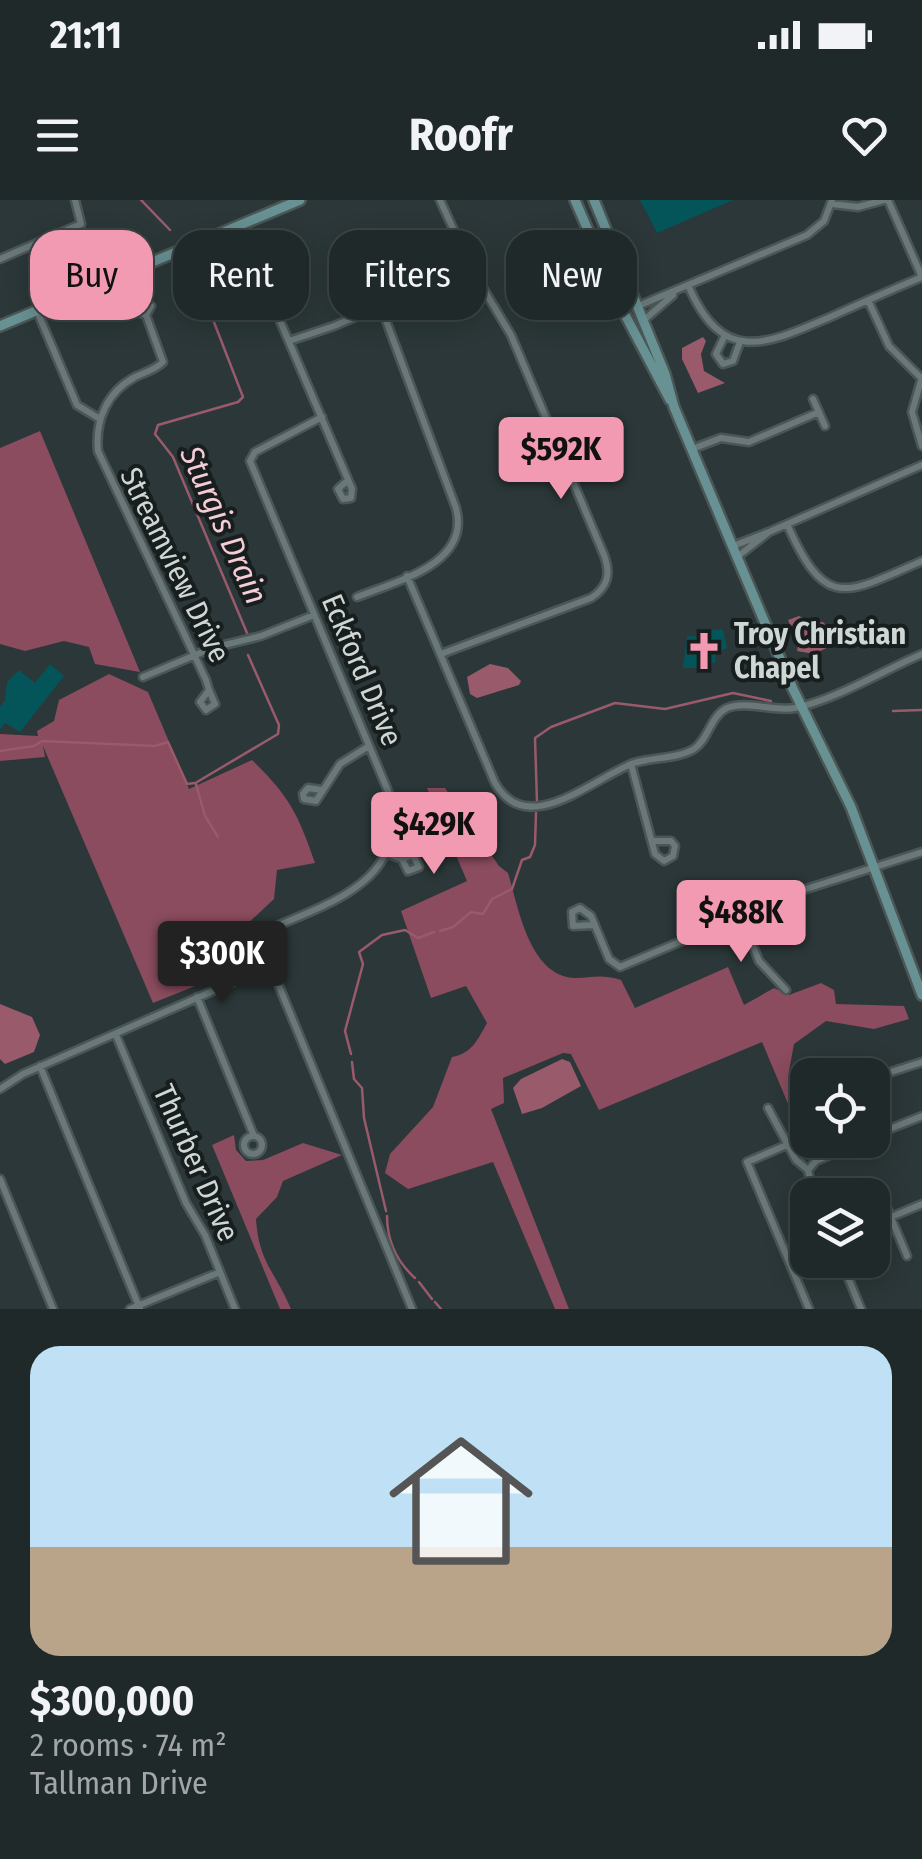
<!DOCTYPE html>
<meta charset="utf-8">
<style>
body{margin:0;font-family:"Fira Sans Condensed",sans-serif;background:#2d3536;color:#f1f3f6;height:100vh;display:flex;flex-direction:column;font-size:38px;white-space:nowrap}
*{box-sizing:border-box;margin:0}
p{font-size:32px;color:#a2a6a8}
.icon{flex:none;width:55px;height:55px;fill:none;stroke:currentColor;stroke-width:2;stroke-linecap:round;stroke-linejoin:round}
.map{position:relative;height:1109px;overflow:hidden}
.details{display:flex;flex-direction:column;background:#20292a;flex:1}
.details>*{flex:none}
.hud{position:absolute;left:30px;top:30px;width:862px;height:90px;display:flex;gap:20px}
.fabs{position:absolute;left:790px;top:858px;display:grid;gap:20px}
.fabs a{display:grid;place-items:center;width:100px;height:100px;border-radius:20px;background:#20292a;box-shadow:0 5px 25px #0003,0 0 0 2px #3d4547;font-size:50px}
.price{position:absolute;translate:-50% -85px;padding:0 22px;border-radius:10px;background:#f19ab1;color:#111;font-size:32px;line-height:65px;filter:drop-shadow(0 2px 5px #0008)}
.price::after{content:'';position:absolute;left:50%;top:60px;width:30px;height:22px;margin-left:-15px;background:inherit;clip-path:polygon(0 0,100% 0,50% 100%)}
.price.current{background:#222;color:#fff}
ul{padding:0;list-style:none}
li{display:grid;align-content:center;gap:20px;height:530px;padding:0 30px}
li span{display:grid;place-items:center;height:310px;border-radius:30px;color:#555}
li>.icon{margin-inline-start:auto}
span .icon{width:180px;height:180px;fill:#fffc;stroke-width:1}
li b{font-size:42px}
.pill{padding:0 35px;border-radius:30px;background:#20292a;box-shadow:0 5px 25px #0003,0 0 0 2px #3d4547;font-size:35px;line-height:90px}
.pill.current{background:#f19ab1;color:#111}
.status{display:flex;justify-content:space-between;align-items:center;height:70px;padding:0 50px;background:#20292a;direction:ltr}
.status svg{height:28px;fill:currentColor}
header{display:flex;justify-content:space-between;align-items:center;height:130px;padding:0 30px;background:#20292a;font-size:45px;font-weight:700}
.map>svg:first-child{display:block}
.forest{fill:#8a4c5e}
.water{fill:#995a6b}
.lines{fill:none;stroke-linecap:round;stroke-linejoin:round}
.stream{stroke:#995a6b;stroke-width:2.5}
.building{fill:#045559}
.minor-casing{stroke:#4b5656;stroke-width:11}
.secondary-casing{stroke:#4b5656;stroke-width:14}
.minor{stroke:#6a7879;stroke-width:6}
.secondary{stroke:#689193;stroke-width:9}
.labels{text-anchor:middle;stroke-width:8;stroke-linejoin:round;paint-order:stroke}
.street-label{font-size:30px;fill:#ced6d6;stroke:#181e1e}
.poi-label{font-size:30px;font-weight:bold;fill:#ced6d6;stroke:#181e1e;text-anchor:start}
.water-label{font-size:32px;font-style:italic;fill:#f4cdd6;stroke:#181e1e}
</style>
<div class="status"><b>21:11</b><svg viewBox="0 0 49 12"><path d="M0 12V9h3v3zM5 12V6h3v6zM10 12V3h3v9zM15 12V0h3v12zM26 1h20v11H26zM47 4h2v5h-2z"/></svg></div>
<header><svg class="icon" aria-label="menu" viewBox="0 0 24 24"><path d="M4 6h16M4 12h16M4 18h16"/></svg>Roofr<svg class="icon" aria-label="heart" viewBox="0 0 24 24"><path d="M12 20l-8-8c-3-5 5-10 8-4 3-6 11-1 8 4z"/></svg></header>
<div class="map">
<svg width="922" height="1109" viewBox="0 0 922 1109">
<rect width="100%" height="100%" fill="#2b3738"/>
<!-- forest -->
<path class="forest" d="M40 231 140 472 95 464 89 447 64 441 25 451 0 444V248Z
M109 474 148 492 189 589 252 560C290 597 298 614 315 663L277 670 274 699 243 728 257 761 153 803 43 546 45 557 0 561V534L38 536 37 531 54 521 59 500Z
M427 588H445L499 666 508 673C518 706 528 768 567 777 584 781 596 772 621 780L635 808 728 767 744 805 774 788 789 795 821 783 834 790 836 804 904 806 909 819 874 829 826 821 794 844 789 871 807 905V920L797 925 762 842 599 910 571 854 563 853 503 878 504 903 491 909 569 1109H555L493 962 408 989 385 973 390 954 433 907 452 857C472 853 477 841 487 823L466 786 431 798 401 711 467 681Z
M234 935 236 950 246 961 263 960 303 943 342 955 283 981 277 997 256 1019C259 1063 275 1071 291 1109H280L212 945Z"/>
<!-- water -->
<path class="water" d="M703 137 706 141 701 154 704 171 725 183 698 193 682 159V148Z
M799 416 813 423 823 422 832 431 835 444 814 454 797 451 798 445 788 420Z
M490 464 508 468 521 481 519 485 477 498 470 494 467 477Z
M0 804 32 817 40 835 34 852 5 864 0 859Z
M562 859 570 862 581 886 542 908 522 914 513 888 521 879Z"/>
<g class="lines">
<!-- stream -->
<path class="stream" d="M141 0 170 30
M193 68 243 197 238 202 158 225 155 234 173 257 247 433
M893 511 922 510
M0 551 34 546 42 541 155 546 168 542 187 584 195 583
M197 582 278 534 279 525 248 455
M196 584 205 616 218 637
M537 602 535 538 551 527 615 503 665 509 733 493 771 501
M440 731 453 727 471 712 483 714 492 699 512 689 522 660 530 657 535 645 536 613
M351 854 345 831 363 764 359 752 382 735 405 730 418 738 434 732
M352 862 354 879 362 888 364 918 386 1011
M387 1016C387 1040 397 1062 415 1078
M419 1082 432 1099
M435 1102 441 1109"/>
</g>
<!-- building -->
<path class="building" d="M640 0H733L657 33Z
M712 430H723L727 448 716 453 715 463 708 462 707 468H683L687 436 708 437Z
M50 464 64 476 20 532 5 523 0 530V507L5 500 7 482 19 470 35 483Z"/>
<g class="lines">
<!-- minor casing -->
<g class="minor-casing">
<path id="minor" d="M440 0 471 68 511 135 604 355C611 374 608 387 591 398L441 454
M888 0 922 77
M832 4 858 7 884 0
M239 25 352 289 351 298 343 299 338 289 348 280
M0 59 81 24 75 0
M688 85C722 164 763 146 828 118 859 104 891 90 922 77
M868 100 889 146 921 178
M638 106 807 35 824 21 832 0
M37 111 77 205 100 219
M146 115 137 112 140 101 151 106 146 115 163 162C155 170 145 172 135 177 107 192 95 220 98 251L206 480 209 490 200 502 206 510 215 504 209 490
M644 120 673 95
M725 135 716 154 723 164 733 161 740 142
M289 141 334 126 471 68
M922 177 912 212 922 246
M813 199 825 226
M322 217 255 252 250 261 388 591C413 683 327 703 263 732L260 740 412 1109
M692 249 721 238 749 242 819 212
M787 324C826 412 845 394 922 361
M769 332 922 265
M733 346 769 332 737 357
M407 376 495 583C527 640 593 578 634 563 653 557 677 559 694 549 709 539 710 516 727 508 747 500 774 512 795 508 835 500 884 470 922 454
M357 397C397 381 471 364 456 308L381 107
M143 477 212 448 261 436 314 415
M631 564 655 654 664 661 673 656 675 646 671 641H652
M322 590 308 588 303 594 304 599 316 601 340 564 369 546
M385 653 402 659 408 671 419 667 413 655 402 659
M741 716 759 761 786 790
M594 725 573 726 572 712 580 708 591 716 609 759 620 767 803 690 922 652
M197 797 254 936
M116 835 186 1003 205 1035 235 1109
M40 866 140 1109
M836 875H841
M872 878 922 862
M0 889 23 874 270 766
M768 908 796 960 808 970 813 995
M872 936 922 916
M244 945a9 9 0 1 1 18 0a9 9 0 1 1-18 0Z
M789 944 747 962 809 1109
M808 970 816 961 864 940
M0 979 53 1109
M877 984 907 1056
M872 1025 922 1004
M841 1060 861 1109
M130 1109 220 1072"/>
</g>
<!-- secondary casing -->
<g class="secondary-casing">
<path id="secondary" d="M575 0 622 109 670 200
M594 0 665 174 674 207 737 357 793 489 851 607 922 795
M0 126 300 0"/>
</g>
<!-- minor -->
<use href="#minor" class="minor"/>
<!-- secondary -->
<use href="#secondary" class="secondary"/>
</g>
<!-- icons -->
<defs>
<g id="church-bare" transform="scale(3)"><path d="M-1.2-6h2.4v3.5h3.3v2.4h-3.3V6h-2.4V-.1h-3.3v-2.4h3.3Z" fill="#f19ab1" stroke="#181e1e" stroke-width="2.5" paint-order="stroke"/></g>
</defs>
<g fill-rule="evenodd">
<use href="#church-bare" x="704" y="451"/>
</g>
<g class="labels">
<!-- street labels -->
<g class="street-label">
<text transform="translate(175 365) rotate(64)" y="10">Streamview Drive</text>
<text transform="translate(362 470) rotate(67)" y="10">Eckford Drive</text>
<text transform="translate(196 963) rotate(66)" y="10">Thurber Drive</text>
</g>
<!-- poi labels -->
<g class="poi-label">
<text x="734" y="444">Troy Christian<tspan x="734" dy="34">Chapel</tspan></text>
</g>
<!-- water labels -->
<g class="water-label">
<text transform="translate(224 325) rotate(66)" y="11">Sturgis Drain</text>
</g>
</g>
</svg>
<div class="fabs">
<a><svg class="icon" aria-label="locate" viewBox="0 0 24 24"><circle cx="12" cy="12" r="6"/><path d="M12 2v4M12 18v4M2 12h4M18 12h4"/></svg></a>
<a><svg class="icon" aria-label="layers" viewBox="0 0 24 24"><path d="M12 4l9 5-9 5-9-5zM3 14l9 5 9-5"/></svg></a>
</div>
<b class="price" style="left:561px;top:302px">$592K</b>
<b class="price" style="left:434px;top:677px">$429K</b>
<b class="price" style="left:741px;top:765px">$488K</b>
<b class="price current" style="left:222px;top:806px">$300K</b>
<div class="hud">
<a class="pill current">Buy</a>
<a class="pill">Rent</a>
<a class="pill">Filters</a>
<a class="pill">New</a>
</div>
</div>
<section class="details">
<ul>
<li><span style="background:linear-gradient(#bfe0f5 65%,#b9a48a 0)"><svg class="icon" aria-label="home" viewBox="0 0 24 24"><path d="M3 11l9-7 9 7M6 9v11h12V9"/></svg></span><div><b>$300,000</b><p>2 rooms · 74 m²</p><p>Tallman Drive</p></div></li>
</ul>
</section>
